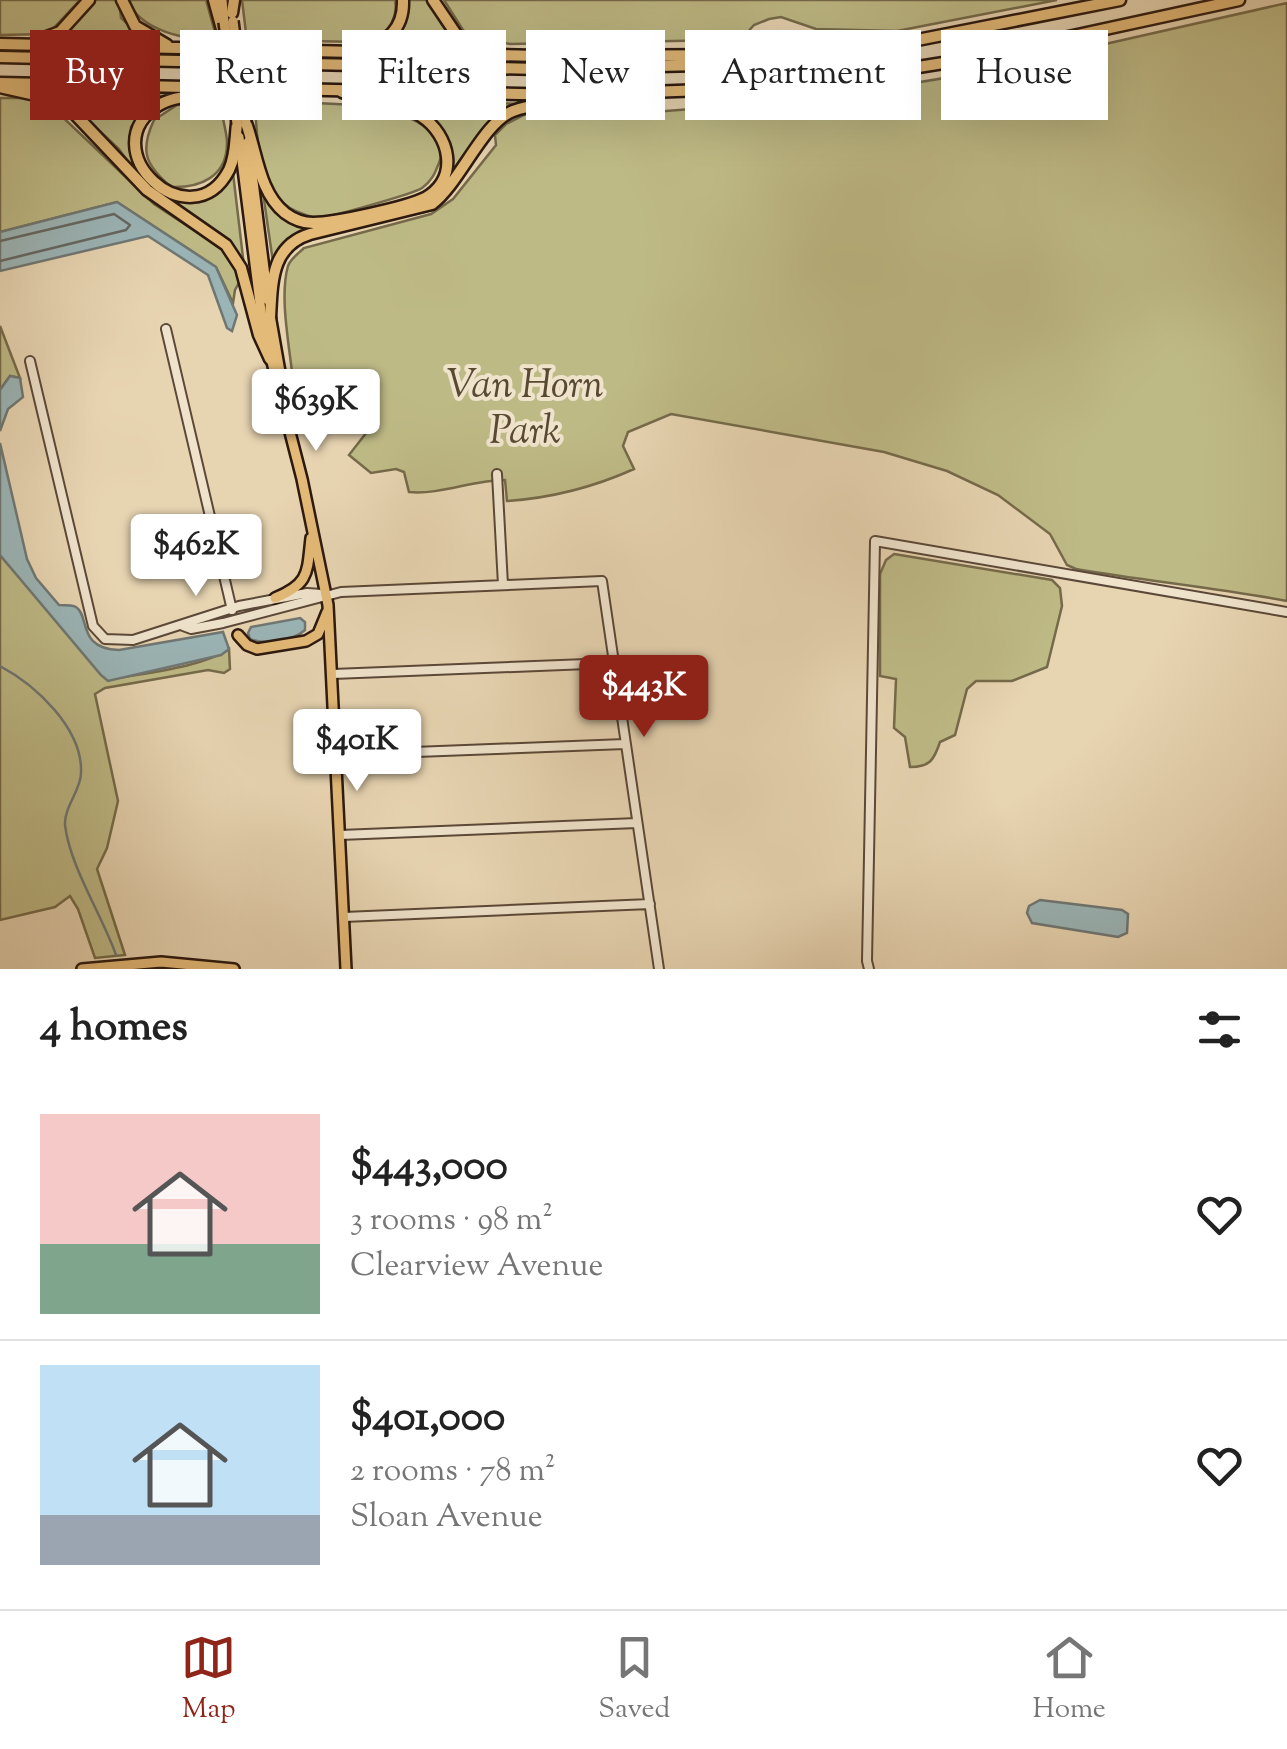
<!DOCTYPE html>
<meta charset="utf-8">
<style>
body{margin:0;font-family:"Sorts Mill Goudy",serif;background:#f2f2f2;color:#222;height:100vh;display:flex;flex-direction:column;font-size:38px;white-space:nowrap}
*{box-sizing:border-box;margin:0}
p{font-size:32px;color:#767676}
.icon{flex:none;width:55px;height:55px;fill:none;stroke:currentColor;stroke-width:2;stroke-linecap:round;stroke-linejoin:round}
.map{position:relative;height:969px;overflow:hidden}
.drawer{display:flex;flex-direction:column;background:#fff;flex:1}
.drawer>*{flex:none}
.top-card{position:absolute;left:30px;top:30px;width:1228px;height:90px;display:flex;gap:20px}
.price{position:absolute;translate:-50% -85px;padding:0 22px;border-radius:10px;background:#fff;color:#222;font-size:32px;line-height:65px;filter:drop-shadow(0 2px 5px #0008)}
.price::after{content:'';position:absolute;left:50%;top:60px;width:30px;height:22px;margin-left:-15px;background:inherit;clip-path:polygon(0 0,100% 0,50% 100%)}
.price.on{background:#8f2418;color:#fff}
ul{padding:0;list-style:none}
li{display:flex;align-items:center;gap:30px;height:250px;padding:0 40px}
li+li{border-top:2px solid #e0e0e0}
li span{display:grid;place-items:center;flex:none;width:280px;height:200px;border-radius:0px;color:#555}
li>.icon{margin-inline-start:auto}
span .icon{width:120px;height:120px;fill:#fffc;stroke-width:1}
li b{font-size:42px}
h2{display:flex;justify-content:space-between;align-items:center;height:120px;padding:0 40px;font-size:42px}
.pill{padding:0 35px;border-radius:0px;background:#fff;box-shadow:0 10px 40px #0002;font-size:35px;line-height:90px}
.pill.on{background:#8f2418;color:#fff}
.tab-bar{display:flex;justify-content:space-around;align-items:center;height:140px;border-top:2px solid #e0e0e0;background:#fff;font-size:28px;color:#767676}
.tab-bar a{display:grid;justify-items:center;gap:5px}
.tab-bar .on{color:#8f2418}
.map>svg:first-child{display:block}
.green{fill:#beba86;stroke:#756a4a;stroke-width:2.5}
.water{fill:#9bb5b7;stroke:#6f7774;stroke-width:2.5}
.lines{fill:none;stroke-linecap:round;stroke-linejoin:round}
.shore{stroke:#646763;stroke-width:2.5}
.stream{stroke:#6f7774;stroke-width:2.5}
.minor-casing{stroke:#5b4838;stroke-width:12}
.major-casing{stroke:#2c190f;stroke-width:14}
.highway-casing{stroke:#2c190f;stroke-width:15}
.minor{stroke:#efe3cc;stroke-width:8}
.major{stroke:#e4ba78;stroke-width:9}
.highway{stroke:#e4ba78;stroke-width:10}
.major-bridge-casing{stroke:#2c190f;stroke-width:14;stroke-linecap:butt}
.major-bridge{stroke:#e4ba78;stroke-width:9}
.labels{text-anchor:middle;stroke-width:8;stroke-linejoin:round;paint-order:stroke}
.park-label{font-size:40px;font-style:italic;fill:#584933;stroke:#efe3cc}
</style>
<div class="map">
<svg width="1287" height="969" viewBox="0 0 1287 969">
<rect width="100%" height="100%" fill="#e7d4b1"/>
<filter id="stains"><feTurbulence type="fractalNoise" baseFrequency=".002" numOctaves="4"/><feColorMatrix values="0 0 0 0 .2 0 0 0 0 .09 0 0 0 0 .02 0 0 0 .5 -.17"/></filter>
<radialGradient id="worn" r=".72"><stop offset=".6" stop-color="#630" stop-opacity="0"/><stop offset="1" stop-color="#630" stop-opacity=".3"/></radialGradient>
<!-- green -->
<path class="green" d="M0 0H80L48 34 0 35Z
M94 0H119L121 18 147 42H53Z
M128 0H206L216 36C190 44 137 29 128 0Z
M242 0H395C398 16 390 28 380 39L361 42 255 40 246 33Z
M406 0H427L443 26 468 49 374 50C397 37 403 26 406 0Z
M444 0H1057L897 31 816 29 781 17 769 19 754 25 745 35 727 40 510 44 474 37 463 30Z
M1287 3V601C1217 588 1146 581 1076 569L1067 565 1050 534 998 495 947 471 884 452 671 414 628 432 623 446 634 469C594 487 551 498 507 501L505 480C472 480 441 495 409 492L404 472 396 469 371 473 349 455 370 428 371 408 334 381 301 387 293 381C290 349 279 297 288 266 291 258 298 254 304 248L431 214 453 199 496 145 495 135 506 124 526 114 600 116 811 100 1084 55 1083 49Z
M60 94 167 96 153 104 131 127 133 169 119 149Z
M0 98H29L50 105 154 204 224 250 241 279 235 290 233 303 216 267 117 202 0 232Z
M255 101C294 104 349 101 386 110 408 115 451 133 439 163 435 173 432 181 422 188 413 194 330 217 319 218 312 218 297 212 290 208 259 188 256 135 255 101Z
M404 101 527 104 504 112 450 177C454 136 439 120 404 101Z
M223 103C220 117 227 129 227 143 227 177 200 188 171 187 146 165 139 152 154 120L177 105Z
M233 173 244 266 235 249 168 198 197 197Z
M263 193 300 224 311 229 287 239 273 262Z
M0 326 20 378 10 376 0 390Z
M894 554 1052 580 1060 588 1062 606 1047 667 1012 681H976L967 689 955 735 940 742C934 760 930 767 910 767L905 737 894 728 896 679 880 676V574L886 560Z
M0 555 108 680C142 673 201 668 229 649L230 669 224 673 208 670 105 688 95 694 118 801 107 848 97 869 125 955 95 958 78 909 70 896 55 907 0 920Z"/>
<!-- water -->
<path class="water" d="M117 202 216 267 237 315 232 331 227 328 208 275 148 236 0 271V232Z
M10 376 20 378 23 397 8 409 0 431V390Z
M0 443 27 559 36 578 59 605C62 605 73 605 76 607 90 616 77 649 119 650L223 632 229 649 221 655 108 681 101 675 0 555Z
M300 618 305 622V630C293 641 264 645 250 639L248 633 251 627Z
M1040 900 1122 910 1128 914 1127 933 1118 937 1032 923 1027 913 1029 906Z"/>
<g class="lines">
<!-- shore -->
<path class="shore" d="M0 241 114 214 130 225 126 230 0 261"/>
<!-- stream -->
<path class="stream" d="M0 666C36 685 83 729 81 773 81 790 64 807 65 825 70 867 102 915 116 955"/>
<!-- minor casing -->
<g class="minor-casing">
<path id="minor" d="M166 329 232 610
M30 361 93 626 105 639 133 640 239 606 307 593 322 594
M497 474 503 585
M183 626 191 629 223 623 341 592 602 581 659 969
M333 674 613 663
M336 755 625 744
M340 835 637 823
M344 917 650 904
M869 969 867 961 875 541 1287 612"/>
</g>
<!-- major casing -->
<g class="major-casing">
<path id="major" d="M222 0 224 22
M239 137 263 327 302 479 328 605 346 969
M248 142 268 300
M270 315 283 389
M275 598C310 584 307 572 311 538
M238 635 247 645 257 649 306 641 318 634 327 612
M82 969 161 962 234 969"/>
</g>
<!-- highway casing -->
<g class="highway-casing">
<path id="highway" d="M122 0 135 26 167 45
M214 0 223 33
M433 0 458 37 484 51
M232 13 234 0
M36 41 60 32 89 0
M0 44 538 56 775 55
M359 48C387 45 404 28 403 0
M0 57 538 69 699 65 892 45 1120 0
M0 83 567 95 731 89 856 77 962 60 1239 0
M0 87 40 96 72 111 147 190 226 245 241 268 259 335 270 359
M236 93C212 98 181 92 159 105 89 149 191 243 229 170 236 156 235 139 237 124
M246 123C257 153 259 192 285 213 293 219 303 223 313 223 334 223 408 207 425 198 460 178 450 135 421 116 396 100 368 103 342 92
M270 318C272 282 271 246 310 234L432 204C460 183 483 122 513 111 540 101 571 105 599 101"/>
</g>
<!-- minor -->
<use href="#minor" class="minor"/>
<!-- major -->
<use href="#major" class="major"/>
<!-- highway -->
<use href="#highway" class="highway"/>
<!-- major-bridge casing -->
<g class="major-bridge-casing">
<path id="major-bridge" d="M233 21 246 123
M224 22 237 124"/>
</g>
<!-- major-bridge -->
<use href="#major-bridge" class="major-bridge"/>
</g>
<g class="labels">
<!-- park labels -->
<g class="park-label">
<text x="525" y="397">Van Horn<tspan x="525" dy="46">Park</tspan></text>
</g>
</g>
<rect width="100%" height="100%" filter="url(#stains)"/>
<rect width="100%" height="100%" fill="url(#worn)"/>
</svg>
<b class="price" style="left:316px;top:454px">$639K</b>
<b class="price" style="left:196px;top:599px">$462K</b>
<b class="price on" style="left:644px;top:740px">$443K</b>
<b class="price" style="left:357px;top:794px">$401K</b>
<div class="top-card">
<a class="pill on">Buy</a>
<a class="pill">Rent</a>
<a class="pill">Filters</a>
<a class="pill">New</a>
<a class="pill">Apartment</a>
<a class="pill">House</a>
</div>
</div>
<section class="drawer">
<h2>4 homes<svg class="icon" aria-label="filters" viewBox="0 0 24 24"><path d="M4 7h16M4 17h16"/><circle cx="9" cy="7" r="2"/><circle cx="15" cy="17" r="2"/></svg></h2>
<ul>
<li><span style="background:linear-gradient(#f6c9c9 65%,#7fa58c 0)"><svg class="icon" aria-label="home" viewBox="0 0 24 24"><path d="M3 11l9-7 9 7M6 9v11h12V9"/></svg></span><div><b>$443,000</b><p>3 rooms · 98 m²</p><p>Clearview Avenue</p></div><svg class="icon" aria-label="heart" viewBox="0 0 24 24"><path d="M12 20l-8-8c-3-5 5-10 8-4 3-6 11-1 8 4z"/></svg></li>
<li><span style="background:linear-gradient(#bfe0f5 75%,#9aa5b1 0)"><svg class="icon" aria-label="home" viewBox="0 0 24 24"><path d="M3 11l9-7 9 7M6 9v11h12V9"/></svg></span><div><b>$401,000</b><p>2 rooms · 78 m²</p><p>Sloan Avenue</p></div><svg class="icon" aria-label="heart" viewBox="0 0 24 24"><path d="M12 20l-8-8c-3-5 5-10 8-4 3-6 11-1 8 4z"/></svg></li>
</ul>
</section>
<nav class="tab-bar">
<a class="on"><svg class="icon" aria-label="map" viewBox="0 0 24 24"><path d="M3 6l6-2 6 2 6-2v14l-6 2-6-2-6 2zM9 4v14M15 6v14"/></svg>Map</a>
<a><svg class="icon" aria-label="saved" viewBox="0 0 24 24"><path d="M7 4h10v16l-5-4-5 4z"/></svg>Saved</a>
<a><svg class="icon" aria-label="home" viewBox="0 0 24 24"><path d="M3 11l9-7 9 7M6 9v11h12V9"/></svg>Home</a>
</nav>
